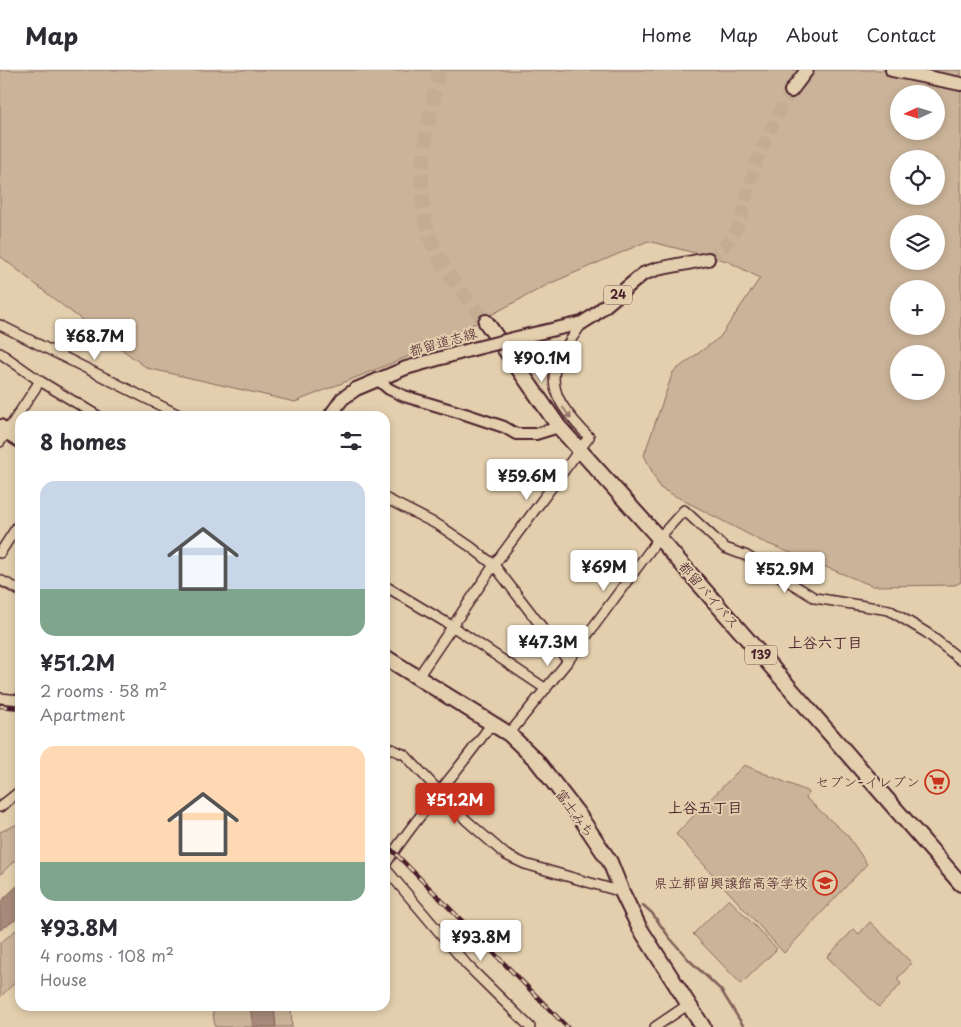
<!DOCTYPE html>
<meta charset="utf-8">
<style>
body{margin:0;font-family:"Playpen Sans","Klee One",sans-serif;background:#f2f2f3;color:#2b2b33;height:100vh;display:flex;flex-direction:column;font-size:19px;white-space:nowrap}
*{box-sizing:border-box;margin:0}
p{font-size:16px;color:#7c7c81}
.icon{flex:none;width:28px;height:28px;fill:none;stroke:currentColor;stroke-width:2;stroke-linecap:round;stroke-linejoin:round}
.map{position:relative;flex:1;overflow:hidden}
.details{position:absolute;left:15px;top:341px;width:375px;height:600px;display:flex;flex-direction:column;background:#fff;border-radius:15px;box-shadow:0 2px 8px #0003}
.details>*{flex:none}
.needle{width:32px;rotate:266deg}
.fabs{position:absolute;left:890px;top:15px;display:grid;gap:10px}
.fabs a{display:grid;place-items:center;width:55px;height:55px;border-radius:50%;background:#fff;box-shadow:0 2px 8px #0003;font-size:25px}
.price{position:absolute;translate:-50% -42px;padding:0 11px;border-radius:5px;background:#fff;color:#222;font-size:16px;line-height:32px;filter:drop-shadow(0 1px 2px #0008)}
.price::after{content:'';position:absolute;left:50%;top:30px;width:15px;height:11px;margin-left:-8px;background:inherit;clip-path:polygon(0 0,100% 0,50% 100%)}
.price.selected{background:#c8321e;color:#fff}
ul{padding:0;list-style:none}
li{display:grid;align-content:center;gap:10px;height:265px;padding:0 25px}
li span{display:grid;place-items:center;height:155px;border-radius:15px;color:#555}
li>.icon{margin-inline-start:auto}
span .icon{width:90px;height:90px;fill:#fffc;stroke-width:1}
li b{font-size:21px}
h2{display:flex;justify-content:space-between;align-items:center;height:60px;padding:0 25px;font-size:21px}
header{display:flex;align-items:center;gap:30px;box-sizing:border-box;height:70px;padding:0 25px;background:#fff;border-bottom:1px solid #e1e1e2}
header strong{font-size:24px}
nav{display:flex;gap:28px;margin-inline-start:auto;font-size:18px}
.map>svg:first-child{display:block}
.green{fill:#cab398;stroke:#8a6962;fill-rule:evenodd}
.water{fill:#a78979;stroke:#825f5a}
.lines{fill:none;stroke-linecap:round;stroke-linejoin:round}
.stream{stroke:#825f5a;stroke-width:2.5}
.primary-tunnel{stroke:#c4ac93;stroke-width:12;stroke-dasharray:12 6;stroke-linecap:butt}
.trunk-tunnel{stroke:#c4ac93;stroke-width:14;stroke-dasharray:14 7;stroke-linecap:butt}
.minor-casing{stroke:#4a1f2b;stroke-width:12}
.tertiary-casing{stroke:#4a1f2b;stroke-width:14}
.primary-casing{stroke:#4a1f2b;stroke-width:16}
.trunk-casing{stroke:#4a1f2b;stroke-width:18}
.minor{stroke:#e3cfad;stroke-width:9}
.tertiary{stroke:#e3cfad;stroke-width:10}
.primary{stroke:#e3cfad;stroke-width:12}
.trunk{stroke:#e3cfad;stroke-width:14}
.rail-casing{stroke:#4a1f2b;stroke-width:4.5}
.rail{stroke:#e3cfad;stroke-width:2.5;stroke-dasharray:8;stroke-linecap:butt}
.primary-bridge-casing{stroke:#4a1f2b;stroke-width:16;stroke-linecap:butt}
.primary-bridge{stroke:#e3cfad;stroke-width:12}
.oneway{fill:#96776c}
.labels{text-anchor:middle;stroke-width:4;stroke-linejoin:round;paint-order:stroke}
.shield{fill:#e3cfad;stroke:#785452;stroke-width:1}
.shield-label{font-size:12px;font-weight:bold;fill:#4a1f2b}
.street-label{font-size:14px;fill:#4a1f2b;stroke:#e3cfad}
.poi-label{font-size:14px;fill:#4a1f2b;stroke:#e3cfad;text-anchor:end}
.neighbourhood-label{font-size:15px;font-weight:bold;fill:#4a1f2b;stroke:#e3cfad}
</style>
<header>
<strong>Map</strong>
<nav><a>Home</a><a>Map</a><a>About</a><a>Contact</a></nav>
</header>
<div class="map">
<svg width="961" height="957" viewBox="0 0 961 957">
<rect width="100%" height="100%" fill="#e3cfad"/>
<filter id="ink" filterUnits="userSpaceOnUse"><feTurbulence type="fractalNoise" baseFrequency=".02" numOctaves="2"/><feDisplacementMap in="SourceGraphic" scale="10" xChannelSelector="R" yChannelSelector="G"/><feConvolveMatrix kernelMatrix="1 2 1 2 8 2 1 2 1" color-interpolation-filters="sRGB"/></filter>
<g filter="url(#ink)">
<!-- green -->
<path class="green" d="M0 0H961V512L955 515 873 516 761 471 660 418 644 385 673 302 720 267 760 208 727 191 648 171 549 214 427 279 295 332 147 298 58 232 0 186ZM899 24H936V61H899ZM899 89H936V126H899ZM899 154H936V191H899ZM899 219H936V256H899ZM899 284H936V321H899Z
M744 695 809 722 806 728 848 766 867 794 784 883 676 764Z
M20 753V785L0 805V762Z
M729 829 777 879 741 914 693 864Z
M870 852 912 893 897 909 901 914 879 937 827 887 854 859 859 864Z
M20 857V908L0 927V873Z
M212 936H291L292 957H215Z"/>
<!-- water -->
<path class="water" d="M20 813V847L0 860V832Z
M250 936H274L276 957H253Z"/>
<g class="lines">
<!-- stream -->
<path class="stream" d="M0 516 20 527
M643 835 652 843 669 867 689 890 721 920 744 957"/>
<!-- primary-tunnel -->
<path class="primary-tunnel" d="M708 189C746 165 742 134 755 97 765 70 776 45 791 21"/>
<!-- trunk-tunnel -->
<path class="trunk-tunnel" d="M439 0C428 60 408 125 437 184 449 208 469 231 486 252"/>
<!-- minor casing -->
<g class="minor-casing">
<path id="minor" d="M0 255 181 346
M0 283 40 311 98 346
M0 372 40 311
M385 428 440 456 471 477 494 495 568 591
M0 483 20 452
M0 510 20 520
M385 516 452 556 546 619
M418 607 494 495 589 367C569 346 543 320 559 289 565 276 575 265 582 253
M0 628 20 630
M509 664 568 591 659 468 684 440 725 478 747 486 815 528 889 540 927 563 961 590
M385 676 405 685 466 750 506 785 525 794 622 822
M0 737 20 721
M385 795C417 745 458 702 492 653
M385 798 467 895 530 957
M655 957 689 934"/>
</g>
<!-- tertiary casing -->
<g class="tertiary-casing">
<path id="tertiary" d="M377 309 389 319 404 326 465 344 504 357 516 364H536L559 357"/>
</g>
<!-- primary casing -->
<g class="primary-casing">
<path id="primary" d="M892 0 961 14
M791 21 807 0
M529 265 582 253 593 246 643 204 657 199 708 189
M330 346 342 329 356 319 406 298 473 279"/>
</g>
<!-- trunk casing -->
<g class="trunk-casing">
<path id="trunk" d="M486 252 559 357 659 468 961 814
M0 357 20 370
M385 587 509 664 536 690 578 744 610 792 622 822 639 857 703 957"/>
</g>
<!-- minor -->
<use href="#minor" class="minor"/>
<!-- tertiary -->
<use href="#tertiary" class="tertiary"/>
<!-- primary -->
<use href="#primary" class="primary"/>
<!-- trunk -->
<use href="#trunk" class="trunk"/>
<!-- rail casing -->
<g class="rail-casing">
<path id="rail" d="M0 636 20 638
M385 773 567 957"/>
</g>
<!-- rail -->
<use href="#rail" class="rail"/>
<!-- primary-bridge casing -->
<g class="primary-bridge-casing">
<path id="primary-bridge" d="M473 279 529 265"/>
</g>
<!-- primary-bridge -->
<use href="#primary-bridge" class="primary-bridge"/>
</g>
<!-- one-way arrows -->
<defs><path id="oneway-solid" d="M-6-.8H1V-3.2L6.5 0L1 3.2V.8H-6Z" transform="scale(1.25)"/></defs>
<use class="oneway" href="#oneway-solid" transform="translate(567 343) rotate(53)"/>
</g>
<!-- icons -->
<defs>
<g id="supermarket-ring" transform="scale(1.25)"><circle r="9.5" fill="#e3cfad" stroke="#c8321e" stroke-width="1.5"/><path d="M-6-5.5h2.5l.6 2H6L4.5 2H-2.5L-4.4-4H-6ZM-1.5 3.2a1.3 1.3 0 1 0 .1 0ZM3 3.2a1.3 1.3 0 1 0 .1 0Z" fill="#c8321e"/></g>
<g id="school-ring" transform="scale(1.25)"><circle r="9.5" fill="#e3cfad" stroke="#c8321e" stroke-width="1.5"/><path d="M0-5L7-2L0 1L-7-2ZM-4 1L0 2.5L4 1V4Q0 6-4 4Z" fill="#c8321e"/></g>
</defs>
<g fill-rule="evenodd">
<use href="#supermarket-ring" x="937" y="712"/>
<use href="#school-ring" x="825" y="813"/>
</g>
<g class="labels">
<!-- shield labels -->
<g class="shield">
<rect x="604" y="215.5" width="28" height="19" rx="4"/>
<rect x="745" y="575.5" width="32" height="19" rx="4"/>
</g>
<g class="shield-label">
<text x="618" y="229">24</text>
<text x="761" y="589">139</text>
</g>
<!-- street labels -->
<g class="street-label">
<text transform="translate(443 272) rotate(-16)" y="5">都留道志線</text>
<text transform="translate(709 525) rotate(49)" y="5">都留バイパス</text>
<text transform="translate(575 743) rotate(54)" y="5">富士みち</text>
</g>
<!-- poi labels -->
<g class="poi-label">
<text x="920" y="717">セブン-イレブン</text>
<text x="808" y="818">県立都留興譲館高等学校</text>
</g>
<!-- neighbourhood labels -->
<g class="neighbourhood-label">
<text x="825" y="578">上谷六丁目</text>
<text x="705" y="743">上谷五丁目</text>
</g>
</g>
</svg>
<div class="fabs">
<a><svg class="needle" viewBox="-14 -14 28 28"><path d="M0-13l5 13h-10z" fill="#e53935"/><path d="M0 13l5-13h-10z" fill="#7c7c81"/></svg></a>
<a><svg class="icon" aria-label="locate" viewBox="0 0 24 24"><circle cx="12" cy="12" r="6"/><path d="M12 2v4M12 18v4M2 12h4M18 12h4"/></svg></a>
<a><svg class="icon" aria-label="layers" viewBox="0 0 24 24"><path d="M12 4l9 5-9 5-9-5zM3 14l9 5 9-5"/></svg></a>
<a>+</a>
<a>−</a>
</div>
<b class="price" style="left:95px;top:291px">¥68.7M</b>
<b class="price" style="left:542px;top:313px">¥90.1M</b>
<b class="price" style="left:527px;top:431px">¥59.6M</b>
<b class="price" style="left:604px;top:522px">¥69M</b>
<b class="price" style="left:785px;top:524px">¥52.9M</b>
<b class="price" style="left:548px;top:597px">¥47.3M</b>
<b class="price selected" style="left:455px;top:755px">¥51.2M</b>
<b class="price" style="left:481px;top:892px">¥93.8M</b>
<section class="details">
<h2>8 homes<svg class="icon" aria-label="filters" viewBox="0 0 24 24"><path d="M4 7h16M4 17h16"/><circle cx="9" cy="7" r="2"/><circle cx="15" cy="17" r="2"/></svg></h2>
<ul>
<li><span style="background:linear-gradient(#c9d6e8 70%,#7fa58c 0)"><svg class="icon" aria-label="home" viewBox="0 0 24 24"><path d="M3 11l9-7 9 7M6 9v11h12V9"/></svg></span><div><b>¥51.2M</b><p>2 rooms · 58 m²</p><p>Apartment</p></div></li>
<li><span style="background:linear-gradient(#ffd9b3 75%,#7fa58c 0)"><svg class="icon" aria-label="home" viewBox="0 0 24 24"><path d="M3 11l9-7 9 7M6 9v11h12V9"/></svg></span><div><b>¥93.8M</b><p>4 rooms · 108 m²</p><p>House</p></div></li>
</ul>
</section>
</div>
